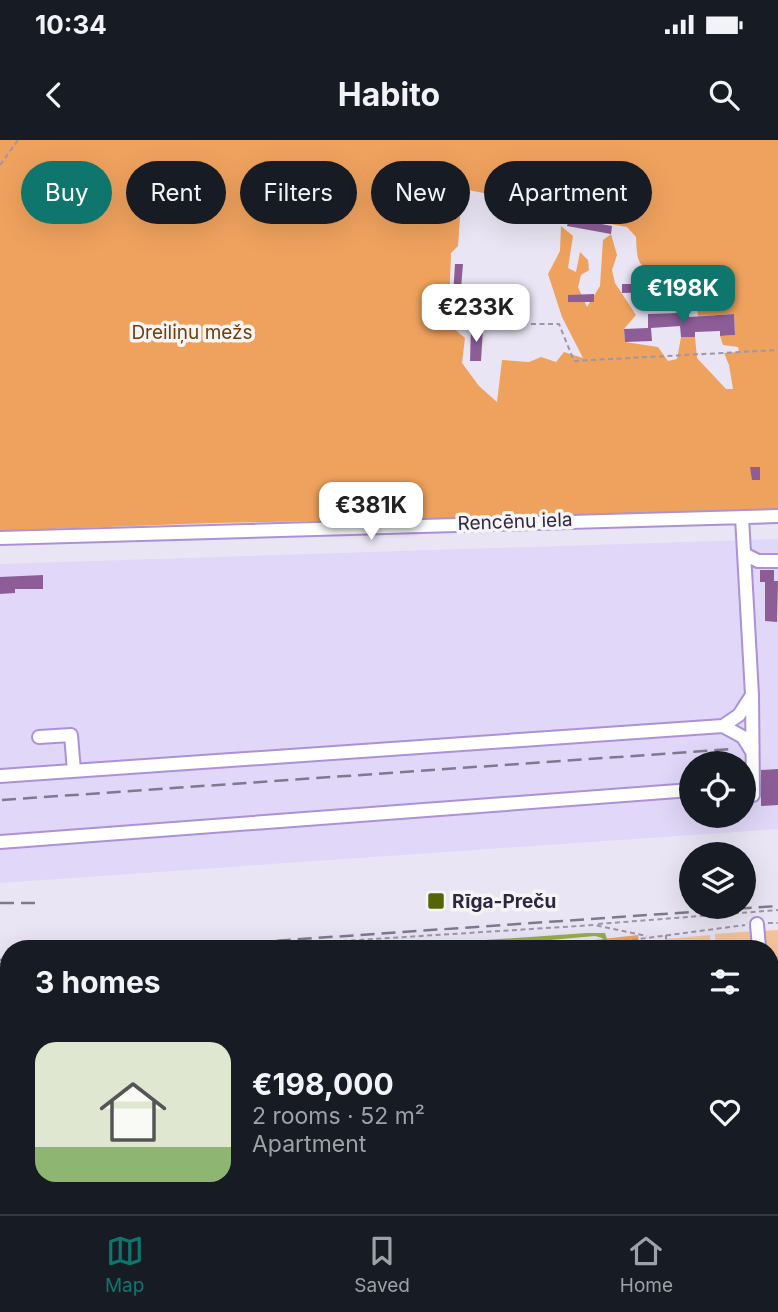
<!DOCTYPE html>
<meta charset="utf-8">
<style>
body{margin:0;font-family:Inter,sans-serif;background:#20242c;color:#f1f3f6;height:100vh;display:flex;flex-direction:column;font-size:26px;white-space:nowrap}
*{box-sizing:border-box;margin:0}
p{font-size:23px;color:#9ea1a6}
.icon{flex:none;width:38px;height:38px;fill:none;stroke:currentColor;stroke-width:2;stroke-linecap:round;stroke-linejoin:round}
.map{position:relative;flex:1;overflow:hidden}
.side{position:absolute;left:0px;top:800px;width:779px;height:275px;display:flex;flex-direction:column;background:#171b24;border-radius:28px 28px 0 0;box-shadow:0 7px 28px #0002}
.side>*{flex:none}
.hud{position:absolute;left:21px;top:21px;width:737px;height:63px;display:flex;gap:14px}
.buttons{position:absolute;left:679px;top:611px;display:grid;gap:14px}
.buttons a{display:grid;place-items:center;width:77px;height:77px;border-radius:50%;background:#171b24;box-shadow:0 7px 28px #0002;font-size:35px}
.price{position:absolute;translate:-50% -60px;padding:0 16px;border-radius:14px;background:#fff;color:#222;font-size:23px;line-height:46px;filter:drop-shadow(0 2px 4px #0008)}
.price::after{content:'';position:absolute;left:50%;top:42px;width:21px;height:16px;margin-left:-10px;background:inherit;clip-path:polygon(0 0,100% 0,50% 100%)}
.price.on{background:#0f766e;color:#fff}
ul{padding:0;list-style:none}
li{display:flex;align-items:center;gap:21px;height:175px;padding:0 35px}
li+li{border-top:2px solid #363941}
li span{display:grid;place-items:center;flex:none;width:196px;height:140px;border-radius:21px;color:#555}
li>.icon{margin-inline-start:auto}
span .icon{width:84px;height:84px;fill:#fffc;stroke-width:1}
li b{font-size:30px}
h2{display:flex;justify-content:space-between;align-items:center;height:84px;padding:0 35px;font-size:30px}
.pill{padding:0 24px;border-radius:32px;background:#171b24;box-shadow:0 7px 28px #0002;font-size:24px;line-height:63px}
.pill.on{background:#0f766e;color:#fff}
.status{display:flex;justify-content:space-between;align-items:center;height:49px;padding:0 35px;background:#171b24;direction:ltr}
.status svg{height:19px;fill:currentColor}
header{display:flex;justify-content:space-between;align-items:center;height:91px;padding:0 35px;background:#171b24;font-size:32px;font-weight:700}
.menu{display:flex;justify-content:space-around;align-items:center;height:98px;border-top:2px solid #363941;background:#171b24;font-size:19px;color:#9ea1a6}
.menu a{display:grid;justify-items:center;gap:4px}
.menu .on{color:#0f766e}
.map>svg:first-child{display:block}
.built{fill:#e1d7f8;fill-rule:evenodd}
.green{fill:#f6c49c}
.forest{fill:#efa25e;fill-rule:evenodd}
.water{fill:#98ad4d}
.building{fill:#8d5d98}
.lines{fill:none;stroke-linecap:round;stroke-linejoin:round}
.minor-casing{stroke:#ab92d8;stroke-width:16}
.path{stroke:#9d95aa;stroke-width:2;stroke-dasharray:5 3.5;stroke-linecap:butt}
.minor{stroke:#fff;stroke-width:12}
.rail{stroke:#81788f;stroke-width:2.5;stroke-dasharray:14 7;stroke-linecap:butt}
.poi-dot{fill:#54640a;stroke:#f5f5f5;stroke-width:2.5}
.labels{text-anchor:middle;stroke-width:7;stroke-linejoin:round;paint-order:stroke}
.park-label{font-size:19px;fill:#713f0a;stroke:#f5f5f5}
.street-label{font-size:19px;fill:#302542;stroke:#f5f5f5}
.poi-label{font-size:19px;font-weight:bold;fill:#302542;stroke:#f5f5f5;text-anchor:start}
</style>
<div class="status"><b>10:34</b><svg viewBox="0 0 49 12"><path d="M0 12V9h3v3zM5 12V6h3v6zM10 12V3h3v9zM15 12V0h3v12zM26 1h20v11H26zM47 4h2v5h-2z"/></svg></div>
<header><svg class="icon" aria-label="back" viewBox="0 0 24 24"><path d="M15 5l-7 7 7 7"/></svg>Habito<svg class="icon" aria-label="search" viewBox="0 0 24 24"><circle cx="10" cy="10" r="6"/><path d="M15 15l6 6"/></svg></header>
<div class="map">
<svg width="778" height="1074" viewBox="0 0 778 1074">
<rect width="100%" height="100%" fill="#eae5f4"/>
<!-- built -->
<path class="built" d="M778 399V689L0 743V424ZM691 623H744V676H691Z"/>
<!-- green -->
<path class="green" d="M778 790V941H770V808H760L759 791Z
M755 791 756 808H716L715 794Z
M710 795 711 808H667V799Z
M770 945 778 946V1074H715L714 1066H770Z
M29 1066H58L57 1074H25Z
M291 1066H346L348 1074H293Z
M351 1066H404L406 1074H353Z
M412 1066H470L472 1074H414Z
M525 1066H581L583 1074H527Z
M590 1066H638L641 1074H592Z"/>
<!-- forest -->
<path class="forest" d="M0 0H778V373L212 383 0 391ZM462 49 489 54 501 65 627 87 636 97C637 122 637 128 663 135L664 152 669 148 696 160 698 176 734 174 735 195 720 196 723 205 738 207 739 212 724 213 729 225 733 249H726L697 218 695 197H681L677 219 668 221 658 207 625 202 624 189 636 175 615 143 612 130 617 115 611 94 603 100 600 146 587 167 578 147 581 135 589 130 588 120 580 112 576 132 568 128 573 96 561 86 560 111 548 134 562 177 583 218 564 212 556 222 541 217 529 222 502 220 497 262 479 246 462 223 465 198 452 187 446 171 449 169 451 113 458 106Z
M638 795 640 808H524Z
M638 1066H714L715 1074H641Z"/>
<!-- water -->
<path class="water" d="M587 793H605L610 808 602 798 595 796 484 806 369 808Z"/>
<!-- building -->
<path class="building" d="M569 78 612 86 611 94 567 86Z
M455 124H463L459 173 452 172Z
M663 135 664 152 622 153V144H636V136Z
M594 154V162H568V155Z
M680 165H689V177L734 174 735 195 720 196V191L695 192V197H681L680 186 651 188 652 201 625 202 624 189 648 188V174L680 173Z
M471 187 483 188 481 221H470Z
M750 327H760V340H752Z
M760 430H774V441H778L777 482 765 481V442H760Z
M43 435V449H15V453L0 454V437Z
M778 629V665L761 666V630Z"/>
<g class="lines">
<!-- minor casing -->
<g class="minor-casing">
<path id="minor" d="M0 398 778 376
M744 414 758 421H778
M723 586 743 597 751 610
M39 597 71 595 74 631
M0 636 723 586 739 575 752 555 742 377
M744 655H753L752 555
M0 702 691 650
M757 784 759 808
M770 943H778
M288 1066 290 1074
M349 1066 351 1074
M408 1066 410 1074
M473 1066 475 1074
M523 1066 525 1074
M585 1066 587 1074
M23 1074 27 1066
M264 1074 271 1066"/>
</g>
<!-- path -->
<path class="path" d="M0 25 18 0
M561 82 562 77
M480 184H559L574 221 778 210
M768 783H778
M598 784 778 770
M232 808 594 785 647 796
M619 808 624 801 745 785
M666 808V795
M0 824 9 823
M0 909 9 917
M0 1039 9 1040
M238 1066 241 1074
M668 1066 670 1074
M67 1074 68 1066
M187 1074 218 1066"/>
<!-- minor -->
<use href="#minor" class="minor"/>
<!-- rail -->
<path class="rail" d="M2 660 733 609
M0 763H41
M172 808 778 766
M0 820H9"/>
</g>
<!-- markers -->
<rect class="poi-dot" x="427" y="752" width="18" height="18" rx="3.5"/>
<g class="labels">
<!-- park labels -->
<g class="park-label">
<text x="192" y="199">Dreiliņu mežs</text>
</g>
<!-- street labels -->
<g class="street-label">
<text transform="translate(515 381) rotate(-2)" y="7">Rencēnu iela</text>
</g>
<!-- poi labels -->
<g class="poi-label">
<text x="452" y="768">Rīga-Preču</text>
</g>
</g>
</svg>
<div class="buttons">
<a><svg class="icon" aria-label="locate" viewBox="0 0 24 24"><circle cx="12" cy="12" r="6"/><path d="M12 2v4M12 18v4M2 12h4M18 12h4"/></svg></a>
<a><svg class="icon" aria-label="layers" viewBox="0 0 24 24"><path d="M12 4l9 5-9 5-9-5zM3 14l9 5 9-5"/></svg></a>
</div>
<b class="price on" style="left:683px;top:185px">€198K</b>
<b class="price" style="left:476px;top:204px">€233K</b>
<b class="price" style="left:371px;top:402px">€381K</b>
<div class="hud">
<a class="pill on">Buy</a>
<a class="pill">Rent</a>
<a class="pill">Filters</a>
<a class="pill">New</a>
<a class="pill">Apartment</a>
</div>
<section class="side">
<h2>3 homes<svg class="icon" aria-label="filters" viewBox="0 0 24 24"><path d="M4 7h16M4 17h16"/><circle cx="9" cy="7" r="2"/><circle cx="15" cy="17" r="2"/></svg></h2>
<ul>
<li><span style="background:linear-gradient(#dfe7d0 75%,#8fb573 0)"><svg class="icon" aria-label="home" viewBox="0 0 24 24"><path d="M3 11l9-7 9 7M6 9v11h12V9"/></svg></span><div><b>€198,000</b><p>2 rooms · 52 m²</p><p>Apartment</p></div><svg class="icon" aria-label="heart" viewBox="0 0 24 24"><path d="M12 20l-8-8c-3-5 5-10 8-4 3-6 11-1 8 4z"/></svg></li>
</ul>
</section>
</div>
<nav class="menu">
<a class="on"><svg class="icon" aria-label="map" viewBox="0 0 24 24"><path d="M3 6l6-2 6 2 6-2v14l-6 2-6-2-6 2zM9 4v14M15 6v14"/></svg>Map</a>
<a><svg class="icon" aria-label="saved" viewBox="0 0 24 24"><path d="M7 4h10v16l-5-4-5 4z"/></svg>Saved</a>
<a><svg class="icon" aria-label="home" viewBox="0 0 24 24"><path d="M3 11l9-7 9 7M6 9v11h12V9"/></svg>Home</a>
</nav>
